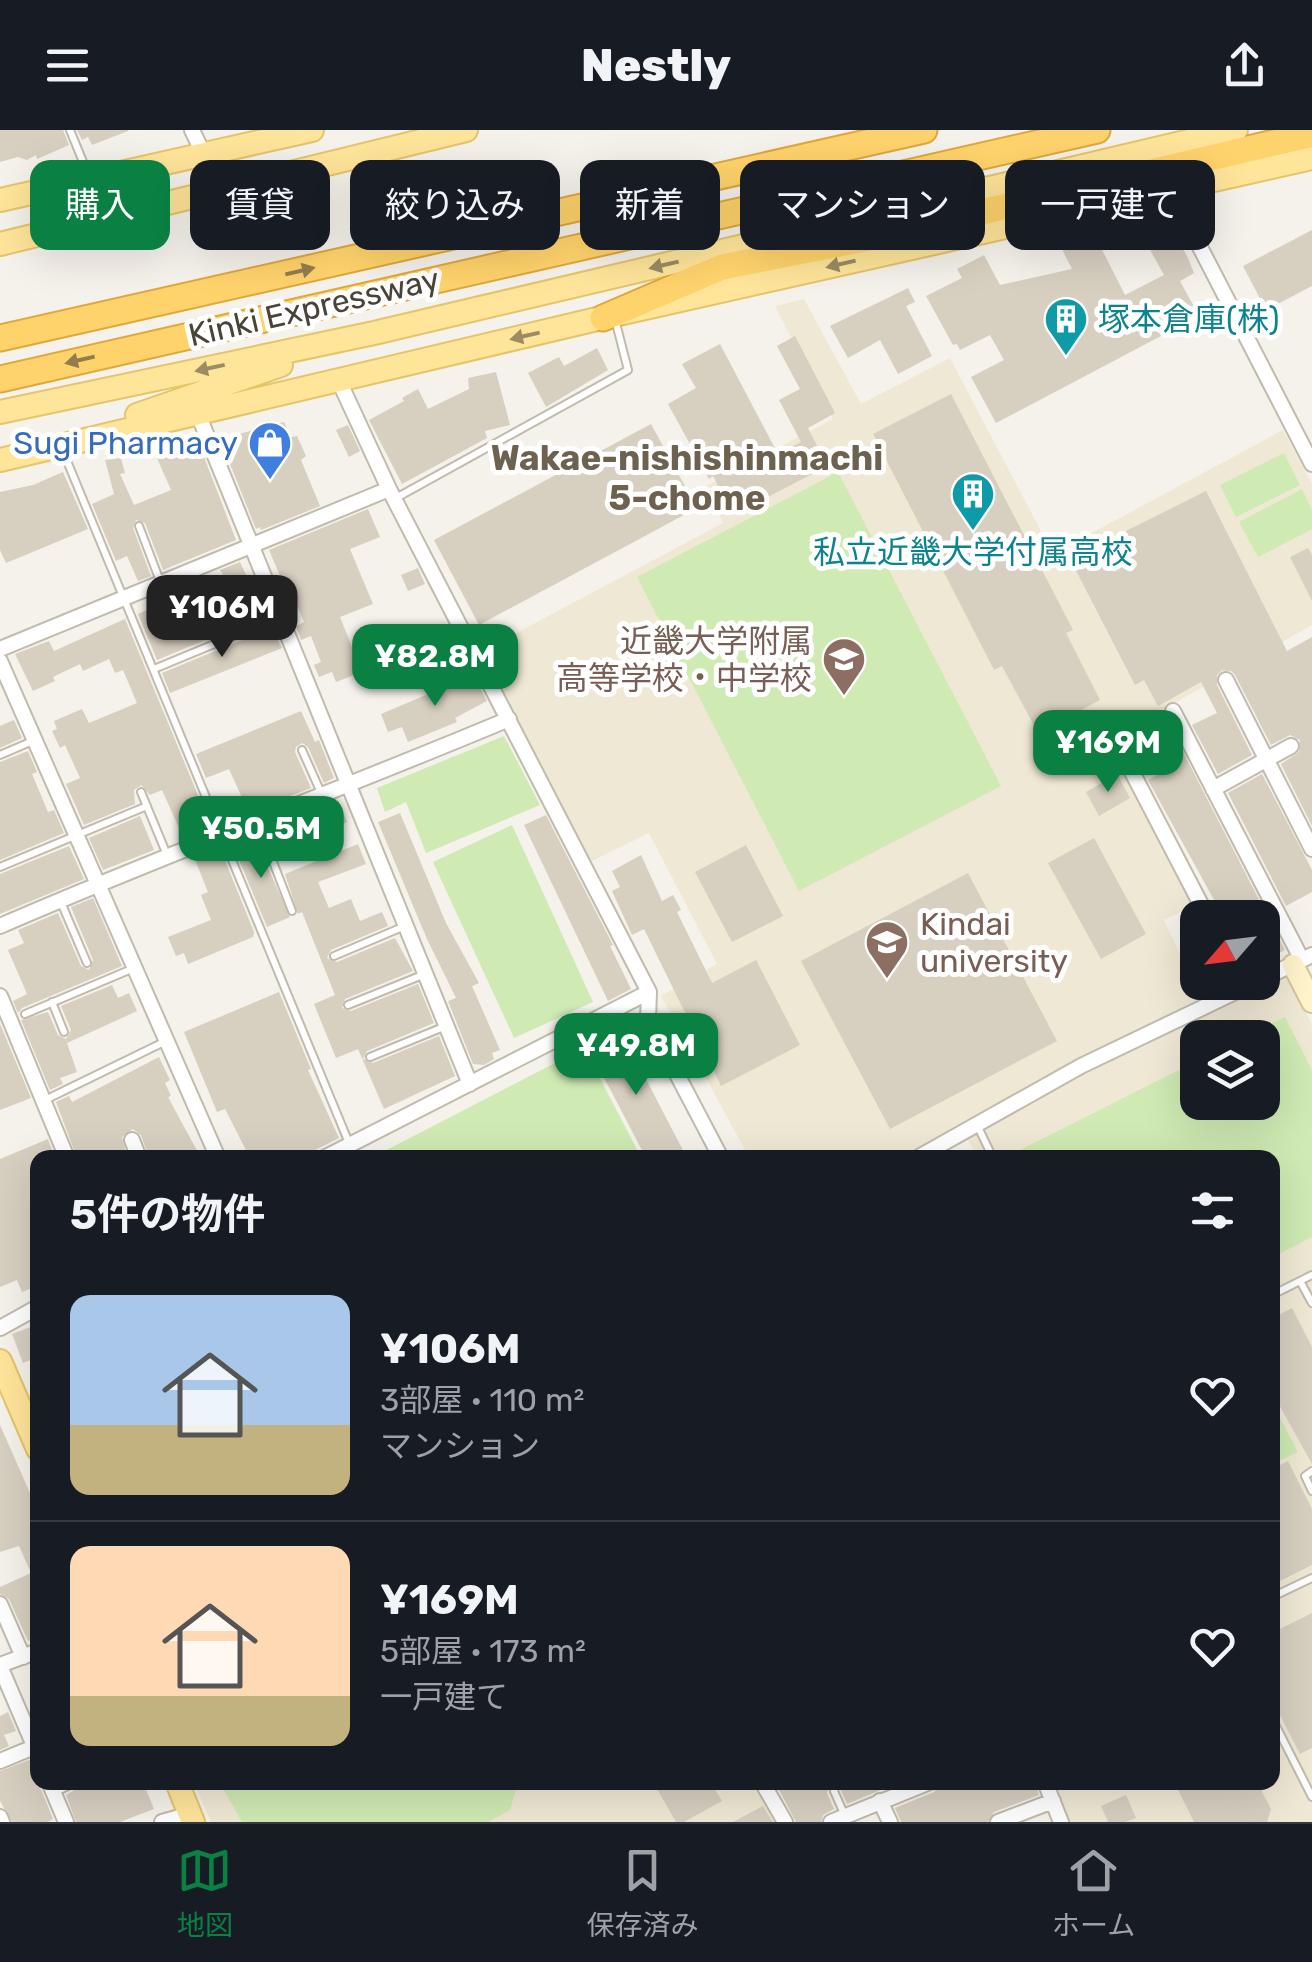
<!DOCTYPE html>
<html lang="ja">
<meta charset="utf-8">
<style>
body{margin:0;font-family:Rubik,"Noto Sans JP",sans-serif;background:#20242c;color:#f1f3f6;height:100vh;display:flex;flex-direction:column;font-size:38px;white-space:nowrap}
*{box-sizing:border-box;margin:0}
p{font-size:32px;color:#9ea1a6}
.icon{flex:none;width:55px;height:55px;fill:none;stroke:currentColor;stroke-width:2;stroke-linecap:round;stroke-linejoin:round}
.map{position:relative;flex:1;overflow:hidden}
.side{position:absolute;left:30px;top:1020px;width:1250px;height:640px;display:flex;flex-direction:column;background:#171b24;border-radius:20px;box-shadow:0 10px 40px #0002}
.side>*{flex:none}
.hud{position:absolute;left:30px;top:30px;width:1252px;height:90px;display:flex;gap:20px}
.needle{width:65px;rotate:242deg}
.fabs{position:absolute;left:1180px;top:770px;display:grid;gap:20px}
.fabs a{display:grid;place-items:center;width:100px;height:100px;border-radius:20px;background:#171b24;box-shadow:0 10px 40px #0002;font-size:50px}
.price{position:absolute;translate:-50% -85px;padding:0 22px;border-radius:20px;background:#0b8043;color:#fff;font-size:32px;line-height:65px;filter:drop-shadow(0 2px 5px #0008)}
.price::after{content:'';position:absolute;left:50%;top:60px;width:30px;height:22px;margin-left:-15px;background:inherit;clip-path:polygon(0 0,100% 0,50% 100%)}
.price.current{background:#222;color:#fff}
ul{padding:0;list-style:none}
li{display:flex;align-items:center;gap:30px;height:250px;padding:0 40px}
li+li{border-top:2px solid #363941}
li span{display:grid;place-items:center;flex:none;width:280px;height:200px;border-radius:20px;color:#555}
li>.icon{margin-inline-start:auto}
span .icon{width:120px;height:120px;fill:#fffc;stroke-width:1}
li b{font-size:42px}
h2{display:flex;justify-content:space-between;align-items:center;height:120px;padding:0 40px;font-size:42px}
.tag{padding:0 35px;border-radius:20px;background:#171b24;box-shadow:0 10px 40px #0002;font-size:35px;line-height:90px}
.tag.current{background:#0b8043;color:#fff}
header{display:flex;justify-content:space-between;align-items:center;height:130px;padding:0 40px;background:#171b24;font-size:45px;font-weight:800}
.menu{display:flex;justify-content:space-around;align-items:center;height:140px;border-top:2px solid #363941;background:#171b24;font-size:28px;color:#9ea1a6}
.menu a{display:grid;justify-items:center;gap:5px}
.menu .current{color:#0b8043}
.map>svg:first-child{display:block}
.education{fill:#efe8d4;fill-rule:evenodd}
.green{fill:#cfeab3}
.building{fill:#d7cfc0}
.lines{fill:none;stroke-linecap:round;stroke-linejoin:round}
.lane-casing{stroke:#c1bbad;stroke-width:10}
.street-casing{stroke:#c1bbad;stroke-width:18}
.secondary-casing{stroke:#d6c79a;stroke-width:24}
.primary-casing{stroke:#e6c468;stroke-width:26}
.highway-casing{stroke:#e0a83a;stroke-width:29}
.lane{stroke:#fff;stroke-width:6}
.street{stroke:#fff;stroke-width:14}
.secondary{stroke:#fff4cb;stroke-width:20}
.primary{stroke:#ffe59a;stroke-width:22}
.highway{stroke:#ffd36c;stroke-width:25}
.oneway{fill:#9b8c64}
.oneway2{fill:#927d4d}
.labels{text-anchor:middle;stroke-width:10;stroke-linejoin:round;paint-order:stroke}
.street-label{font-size:32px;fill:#4a4338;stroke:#fff}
.culture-label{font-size:32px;fill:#0d838f;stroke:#fff;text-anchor:start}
.shop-label{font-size:32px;fill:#366cbe;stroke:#fff;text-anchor:end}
.education-label{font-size:32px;fill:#785e54;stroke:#fff;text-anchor:end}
.neighbourhood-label{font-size:35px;font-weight:bold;fill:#6d624f;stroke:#fff}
</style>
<header><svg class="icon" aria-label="menu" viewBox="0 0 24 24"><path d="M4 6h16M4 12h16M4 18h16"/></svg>Nestly<svg class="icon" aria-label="share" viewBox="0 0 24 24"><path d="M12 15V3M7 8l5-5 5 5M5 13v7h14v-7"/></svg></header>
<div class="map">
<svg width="1312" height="1692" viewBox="0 0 1312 1692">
<rect width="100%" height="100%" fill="#f5f2eb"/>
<!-- education -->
<path class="education" d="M804 169 861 274 950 228 1053 424 1283 300 1312 354V495L1108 611 1196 775 1164 790 1200 868 899 1027H749L661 866 717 834 649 703 590 732 479 523 723 393 706 356 833 289 775 176Z
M1286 844 1312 894V1692H1069L1052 1653 1272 1652V1028L977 1027 968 1010 1082 945ZM1198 908H1262V972H1198Z
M194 1653H757L779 1692H211Z"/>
<!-- green -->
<path class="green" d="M1284 323 1300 355 1236 387 1220 355Z
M838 342 1001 656 799 761 637 447Z
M1302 359 1312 380V399L1258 427 1239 392Z
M504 606 540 675 426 723 406 672 385 682 377 658Z
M512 695 593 872 514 908 433 732Z
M1285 887 1312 940V1107L1273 1127 1272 1028 1006 1027 1197 931 1198 972H1262V908L1244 907Z
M584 918 641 1027H373Z
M1272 1273 1298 1322 1273 1334H1272Z
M512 1653 516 1659 510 1680 489 1692H242L220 1653Z"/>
<!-- building -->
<path class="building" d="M0 0H63L69 15 37 29 36 25 27 30 18 27 0 32Z
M77 0H128V1L92 15 88 7 82 10Z
M1156 89 1167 110 1176 105 1188 128 1194 143 1180 151 1199 186 996 293 971 247 1004 230 990 205 960 220 957 214 953 215 926 166 962 148 957 139 984 125 1000 155 1072 139 1061 117 1092 100 1125 165 1164 145 1138 98Z
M1312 100V156L1266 180 1243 136Z
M908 158 915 172 906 176 932 226 898 244 880 210 848 228 830 196Z
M795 206 835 283 808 298 829 339 818 345 816 342 733 385 713 346 709 349 668 274 696 258 682 234 720 214 778 324 801 312 779 270 800 259 777 216Z
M597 218 608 240 546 277 528 243 559 227 564 236Z
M496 242 510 295 485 301 487 308 402 354 369 290 404 271 402 268 418 259 428 279 469 259 468 248Z
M951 264 1073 500 1066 503 1100 570 1038 603 1002 536 994 540 873 304Z
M284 292 291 307 297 306 306 326 301 330 320 376 261 400 260 397 256 399 220 309Z
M651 294 697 378 479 495 434 410Z
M348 295 360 321 349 327 336 300Z
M195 312 199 314 236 410 163 440 145 393 136 390 133 398 151 446 138 451 127 426 116 431 92 374 114 364 105 330 121 328 125 343 120 344 134 375 171 360 157 328Z
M63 342 88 399 6 433 0 420V362L33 355Z
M1206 361 1287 521 1312 507V696L1281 634 1299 622 1300 610 1290 605 1271 615 1235 545 1231 541 1222 540 1217 545V555L1252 625 1218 644 1192 595 1217 583 1201 552 1158 576 1144 550 1135 555 1070 429Z
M368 379 380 407 350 419 373 474 340 487 362 542 336 552 332 542 319 547 314 535 321 532 311 506 301 510 296 496 304 492 285 447 281 448 269 420Z
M1308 418 1312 425V471L1290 427Z
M240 432 265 485 157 530 138 484 223 445 220 440Z
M418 438 425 454 408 461 401 445Z
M125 489 207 687 179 698 162 660 150 665 141 655 134 660 135 674 84 695 66 654 80 648 65 615 60 618 52 601 57 599 54 591 82 579 89 593 137 573 123 540 115 543 109 529 83 541 80 534 53 547 55 551 33 561 15 524 49 511 54 521Z
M271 498 282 518 170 563 162 543Z
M473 545 487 571 455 588 457 592 408 612 402 597 388 602 381 584Z
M301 581 315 612 319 610 334 648 324 653 308 617 302 613 296 617 295 622 311 658 254 680 248 668 243 670 229 639 206 648 196 624Z
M1163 583 1285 820 1262 831V788H1224L1148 650 1157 645 1137 608 1156 598 1151 589Z
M14 590 22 608 0 618V596Z
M28 621 37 642 32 644 48 682 54 680 64 703 0 730V632Z
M1117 644 1130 668 1099 686 1086 662Z
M1262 644 1312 740V762L1286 776 1228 663Z
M338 670 347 692 325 702 317 686 308 690 305 683Z
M400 683 446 793 479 853 472 856 500 920 492 923 494 929 484 935 473 934 448 871 456 868 427 809 378 692Z
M546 685 613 815 610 816 631 859 608 871 524 695Z
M140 686 154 720 103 740 89 708Z
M253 704 290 787 267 797 232 713Z
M1094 708 1146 804 1101 829 1048 733Z
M358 714 366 734 318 752 329 778 351 769 360 791 382 782 388 796 331 820 327 828 337 832 395 808 413 841 345 869 342 878 351 881 418 854 434 893 367 921 363 929 373 933 439 906 455 946 384 979 358 919 336 928 314 874 335 865 302 782 298 784 285 744Z
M746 715 783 786 732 812 695 742Z
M69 716 84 749 0 784V744Z
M220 718 254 802 253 807 188 834 184 823 176 826 168 807 211 790 201 765 208 762 196 732Z
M641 725 662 771 673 765 681 780 677 782 712 853 756 830 800 915 721 956 644 799 632 805 612 761 620 757 612 741Z
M968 743 1057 911 890 999 801 831Z
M93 768 122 836 22 878 18 883 13 871 27 864 8 820 24 813 18 800 58 783 81 836 89 840 93 830 71 777Z
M112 855 118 868 129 863 137 881 67 913 77 942 60 948 63 954 50 960 21 890 48 882 58 905 66 909 71 900 61 876Z
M279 862 311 939 308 940 339 1008 299 1028H250L225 979 217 982 184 902Z
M0 894 31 968 0 980Z
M622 903 687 1028H646L587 915 604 906 607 911Z
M159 927 170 950 165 953 171 966 168 967 201 1028H149L141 1005 133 999 122 1007 127 1028H77L56 972 69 966 72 972Z
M48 1009 55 1028H38V1156L22 1162 17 1150 0 1157V1029Z
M1292 1178 1312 1217V1334L1272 1262V1188Z
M38 1194V1227L23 1233 12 1204Z
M0 1295 38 1381V1507L28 1511 9 1469 0 1464V1457L31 1443 19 1416 0 1422Z
M1288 1331 1312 1379V1435L1272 1455V1339Z
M1312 1483V1618L1300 1624 1272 1570V1503Z
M8 1582 16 1601 4 1605 9 1616 0 1620V1586Z
M29 1630 38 1636V1652L53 1689 48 1692H12L0 1671V1641Z
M88 1652H143L154 1679 120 1692H76L66 1665Z
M653 1652H711L722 1671 684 1692H676Z
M775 1652H900L847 1674 839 1656 830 1655 827 1663 834 1679 823 1685 821 1692H796Z
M941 1652H1035L1039 1665 994 1682 988 1692H901L895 1678 934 1662Z
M1174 1652H1257L1271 1679 1267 1692H1194Z
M1126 1665 1136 1688 1125 1692H1108L1101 1676Z
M763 1676 773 1692H733Z"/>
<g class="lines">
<!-- lane casing -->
<g class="lane-casing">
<path id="lane" d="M70 0 88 44
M67 331 349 1013
M396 368 628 240 615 189
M139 396 160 451
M154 539 277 488
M302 620 322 665
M0 625 35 610
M141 662 167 725
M258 693 292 781
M0 737 147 676
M60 770 87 833
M334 826 405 796
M52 872 64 902
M348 875 425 844
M25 884 134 838
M370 927 446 896
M45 970 164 912
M978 997 993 1028
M1300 1151 1312 1173
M1272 1165 1312 1145
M1312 1341 1305 1346 1312 1361
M1272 1467 1312 1448
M1272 1588 1312 1667
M834 1661 845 1686
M55 1662 77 1652"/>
</g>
<!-- street casing -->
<g class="street-casing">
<path id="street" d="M192 0 203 23
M1170 59 1312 334
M339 251 389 359 649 862 648 889 721 1028
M198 284 470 954
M0 519 389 359
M0 531 218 1028
M1226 550 1312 719
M1173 581 1302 830
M1118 615 1208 788
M1213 659 1291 616
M0 796C168 723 340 660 509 589
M1262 849 1312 825
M0 866 67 1028
M132 1010 139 1028
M324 1028 649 862
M917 1028 1081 936 1256 852
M0 1198 38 1177
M0 1474 23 1527
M0 1535 38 1521
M0 1536 38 1625
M0 1631 34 1617
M49 1652 66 1692
M762 1652 785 1692
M1045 1652 1061 1692
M880 1671 890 1692
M0 1687 2 1692
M162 1692 190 1684
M831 1692 930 1652
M998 1692 1053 1671"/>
</g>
<!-- secondary casing -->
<g class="secondary-casing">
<path id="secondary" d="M1293 835 1312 872"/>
</g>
<!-- primary casing -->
<g class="primary-casing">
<path id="primary" d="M0 70 312 0
M0 114 466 0
M0 282 374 203 1236 0
M137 285 281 235
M0 330 614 185 1312 28
M0 1231 38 1319
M177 1652 193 1692"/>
</g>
<!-- highway casing -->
<g class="highway-casing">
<path id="highway" d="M603 188 722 137 880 106 1312 4
M0 208 924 0
M0 249 1097 0"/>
</g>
<!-- lane -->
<use href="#lane" class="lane"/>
<!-- street -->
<use href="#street" class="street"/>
<!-- secondary -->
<use href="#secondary" class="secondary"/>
<!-- primary -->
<use href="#primary" class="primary"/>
<!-- highway -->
<use href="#highway" class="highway"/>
</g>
<!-- one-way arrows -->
<defs><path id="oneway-solid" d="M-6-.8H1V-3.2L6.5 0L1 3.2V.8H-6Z" transform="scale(2.5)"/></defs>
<g class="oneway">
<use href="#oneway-solid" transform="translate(841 134) rotate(167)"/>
<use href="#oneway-solid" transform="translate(664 135) rotate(167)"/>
<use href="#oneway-solid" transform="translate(525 206) rotate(167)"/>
<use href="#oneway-solid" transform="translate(210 238) rotate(168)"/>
</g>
<g class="oneway2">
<use href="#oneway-solid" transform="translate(300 141) rotate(-13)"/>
<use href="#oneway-solid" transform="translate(80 230) rotate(167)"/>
</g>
<!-- icons -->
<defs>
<g id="building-pin" transform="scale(2.25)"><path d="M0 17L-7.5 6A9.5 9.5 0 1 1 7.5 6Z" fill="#0f9aa8" stroke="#fff"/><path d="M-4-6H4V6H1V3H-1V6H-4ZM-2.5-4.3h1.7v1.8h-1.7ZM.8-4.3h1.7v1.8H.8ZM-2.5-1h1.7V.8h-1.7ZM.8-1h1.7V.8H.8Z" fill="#fff"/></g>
<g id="shop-pin" transform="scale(2.25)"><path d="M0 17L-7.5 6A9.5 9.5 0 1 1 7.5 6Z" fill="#3f7fe0" stroke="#fff"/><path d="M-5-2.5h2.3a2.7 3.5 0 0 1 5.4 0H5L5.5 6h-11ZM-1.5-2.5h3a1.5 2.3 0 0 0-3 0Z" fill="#fff"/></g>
<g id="school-pin" transform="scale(2.25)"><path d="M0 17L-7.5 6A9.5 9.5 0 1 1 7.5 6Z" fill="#8d6e63" stroke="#fff"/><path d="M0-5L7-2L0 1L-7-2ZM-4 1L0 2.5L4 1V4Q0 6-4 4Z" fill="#fff"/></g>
<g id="university-pin" transform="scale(2.25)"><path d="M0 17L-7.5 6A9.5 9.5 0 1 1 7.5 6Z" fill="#8d6e63" stroke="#fff"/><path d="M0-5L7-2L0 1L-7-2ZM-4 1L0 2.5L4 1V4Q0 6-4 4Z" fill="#fff"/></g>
</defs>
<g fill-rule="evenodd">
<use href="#building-pin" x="1066" y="189"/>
<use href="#shop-pin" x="270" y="313"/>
<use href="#building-pin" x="973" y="364"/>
<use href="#school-pin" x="844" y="529"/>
<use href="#university-pin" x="887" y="812"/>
</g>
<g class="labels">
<!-- street labels -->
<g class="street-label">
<text transform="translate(314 177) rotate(-13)" y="11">Kinki Expressway</text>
</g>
<!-- culture labels -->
<g class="culture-label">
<text x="1098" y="200">塚本倉庫(株)</text>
<text x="973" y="433" text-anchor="middle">私立近畿大学付属高校</text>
</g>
<!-- shop labels -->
<g class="shop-label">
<text x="238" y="324">Sugi Pharmacy</text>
</g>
<!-- education labels -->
<g class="education-label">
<text x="812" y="522">近畿大学附属<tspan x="812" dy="37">高等学校・中学校</tspan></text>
<text x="920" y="805" text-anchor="start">Kindai<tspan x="920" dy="37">university</tspan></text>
</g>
<!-- neighbourhood labels -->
<g class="neighbourhood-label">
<text x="687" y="340">Wakae-nishishinmachi<tspan x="687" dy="40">5-chome</tspan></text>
</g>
</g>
</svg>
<div class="fabs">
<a><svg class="needle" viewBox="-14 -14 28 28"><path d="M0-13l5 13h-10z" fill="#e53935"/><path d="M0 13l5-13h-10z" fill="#9ea1a6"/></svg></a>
<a><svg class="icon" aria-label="layers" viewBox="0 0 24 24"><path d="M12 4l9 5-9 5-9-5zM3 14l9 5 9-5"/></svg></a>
</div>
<b class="price current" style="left:222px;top:530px">¥106M</b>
<b class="price" style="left:435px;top:579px">¥82.8M</b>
<b class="price" style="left:1108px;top:665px">¥169M</b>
<b class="price" style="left:261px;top:751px">¥50.5M</b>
<b class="price" style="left:636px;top:968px">¥49.8M</b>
<div class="hud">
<a class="tag current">購入</a>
<a class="tag">賃貸</a>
<a class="tag">絞り込み</a>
<a class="tag">新着</a>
<a class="tag">マンション</a>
<a class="tag">一戸建て</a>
</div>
<section class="side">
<h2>5件の物件<svg class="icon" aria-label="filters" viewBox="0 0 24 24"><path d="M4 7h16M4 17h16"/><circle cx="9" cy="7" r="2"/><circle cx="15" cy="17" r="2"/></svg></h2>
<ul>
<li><span style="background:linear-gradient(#a9c7e8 65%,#c2b280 0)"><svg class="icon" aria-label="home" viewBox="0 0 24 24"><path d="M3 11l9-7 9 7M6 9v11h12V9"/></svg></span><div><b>¥106M</b><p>3部屋 · 110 m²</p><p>マンション</p></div><svg class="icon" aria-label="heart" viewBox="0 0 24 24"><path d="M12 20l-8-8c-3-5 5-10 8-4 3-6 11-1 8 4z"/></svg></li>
<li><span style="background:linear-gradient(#ffd9b3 75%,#c2b280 0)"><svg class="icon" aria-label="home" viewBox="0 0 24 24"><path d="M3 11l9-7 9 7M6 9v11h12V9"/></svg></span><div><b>¥169M</b><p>5部屋 · 173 m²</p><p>一戸建て</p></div><svg class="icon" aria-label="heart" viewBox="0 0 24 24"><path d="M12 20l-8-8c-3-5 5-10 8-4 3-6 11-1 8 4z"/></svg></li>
</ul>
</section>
</div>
<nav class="menu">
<a class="current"><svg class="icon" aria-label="map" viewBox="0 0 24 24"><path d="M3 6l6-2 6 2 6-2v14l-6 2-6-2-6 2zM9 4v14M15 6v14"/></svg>地図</a>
<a><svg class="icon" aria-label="saved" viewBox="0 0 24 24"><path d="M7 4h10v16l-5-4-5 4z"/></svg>保存済み</a>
<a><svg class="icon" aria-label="home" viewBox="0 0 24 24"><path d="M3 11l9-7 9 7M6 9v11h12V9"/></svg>ホーム</a>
</nav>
